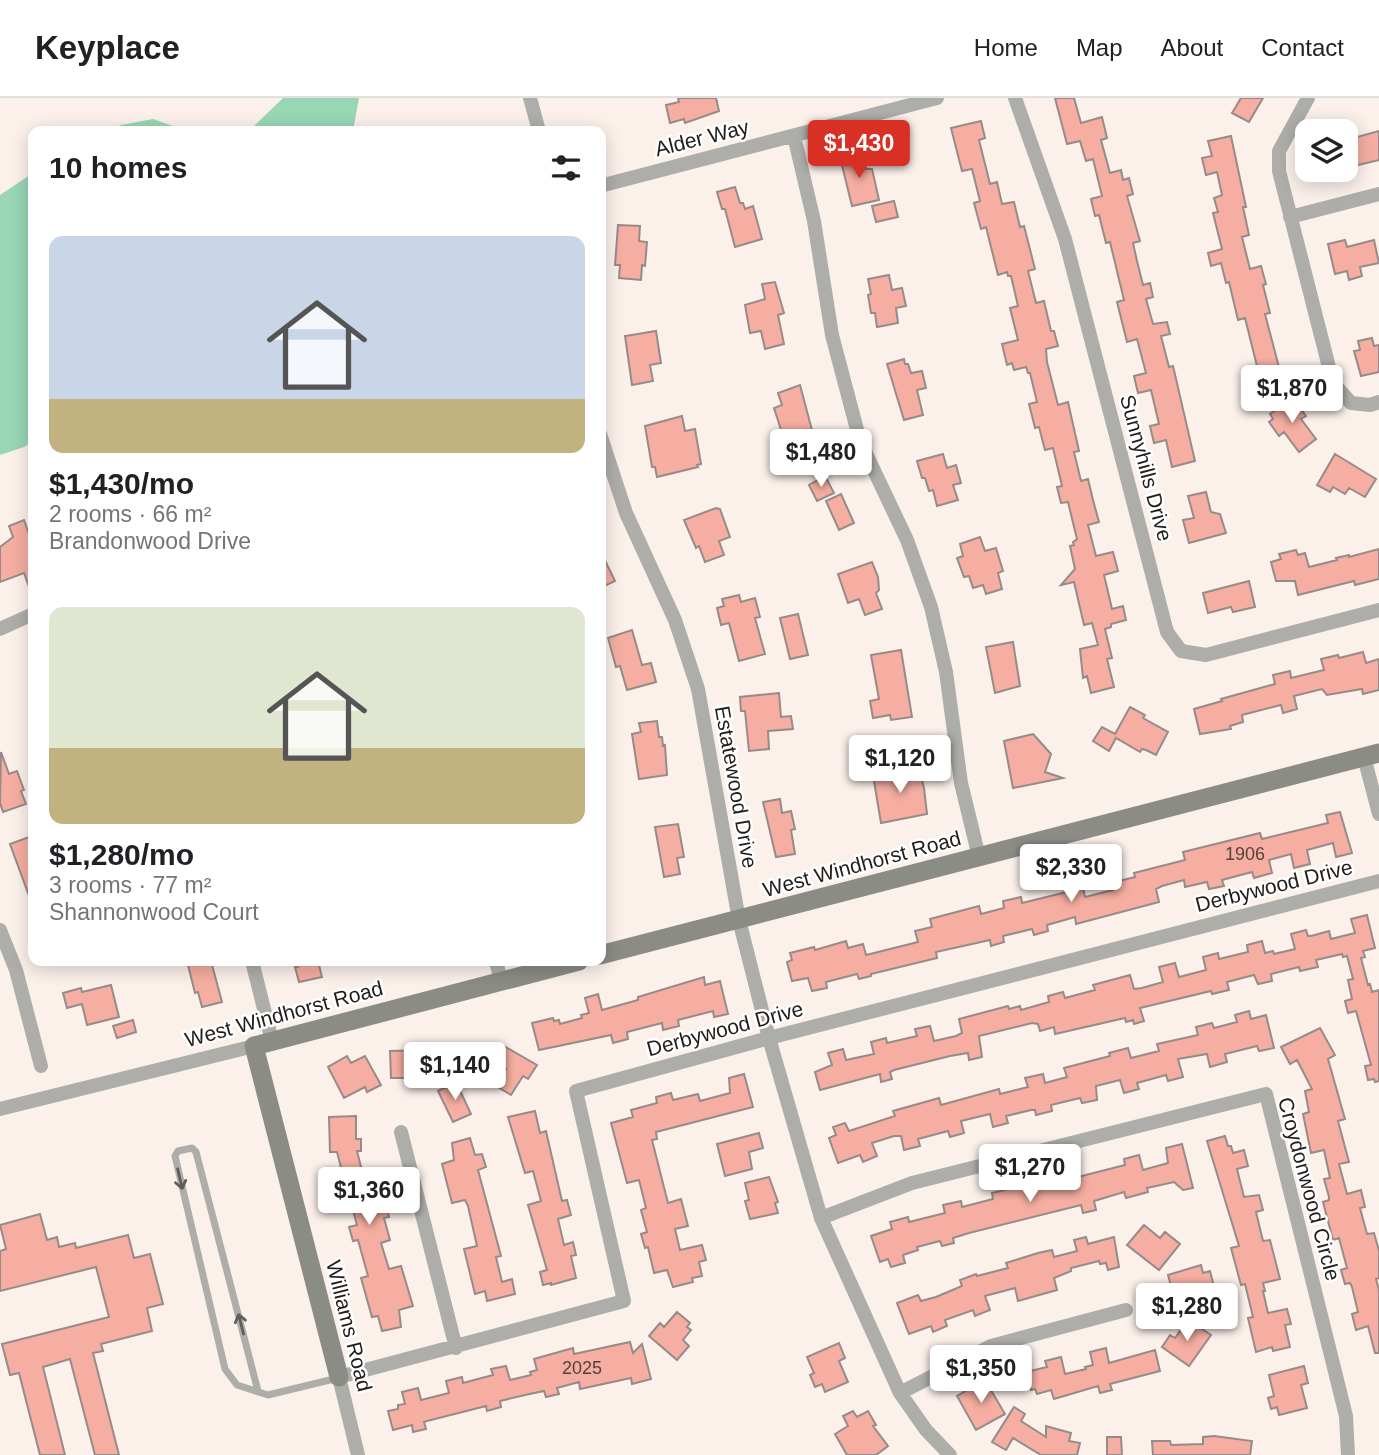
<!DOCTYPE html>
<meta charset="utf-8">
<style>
body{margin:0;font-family:Arial,sans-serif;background:#f6f6f6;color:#202124;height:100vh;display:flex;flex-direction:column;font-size:26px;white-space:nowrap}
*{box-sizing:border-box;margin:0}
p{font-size:23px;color:#757577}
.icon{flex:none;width:38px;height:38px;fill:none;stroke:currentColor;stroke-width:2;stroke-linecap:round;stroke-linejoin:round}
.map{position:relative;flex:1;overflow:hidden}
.details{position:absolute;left:28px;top:28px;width:578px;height:840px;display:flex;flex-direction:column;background:#fff;border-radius:14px;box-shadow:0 4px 18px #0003}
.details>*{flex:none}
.buttons{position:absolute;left:1295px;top:21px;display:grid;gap:14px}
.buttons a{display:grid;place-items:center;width:63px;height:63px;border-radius:14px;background:#fff;box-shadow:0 4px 18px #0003;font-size:35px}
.price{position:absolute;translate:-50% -60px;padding:0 16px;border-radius:7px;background:#fff;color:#222;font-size:23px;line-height:46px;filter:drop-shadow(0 2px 4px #0008)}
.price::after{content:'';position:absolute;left:50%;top:42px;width:21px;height:16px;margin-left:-10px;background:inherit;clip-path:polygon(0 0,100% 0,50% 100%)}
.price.selected{background:#d93025;color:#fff}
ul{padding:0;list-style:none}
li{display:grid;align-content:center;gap:14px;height:371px;padding:0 21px}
li span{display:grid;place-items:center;height:217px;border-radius:14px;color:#555}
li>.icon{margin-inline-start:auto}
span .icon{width:126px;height:126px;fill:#fffc;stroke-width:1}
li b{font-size:30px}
h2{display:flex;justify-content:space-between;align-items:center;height:84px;padding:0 21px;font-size:30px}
header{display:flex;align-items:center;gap:42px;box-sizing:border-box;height:98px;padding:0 35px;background:#fff;border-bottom:2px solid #e0e0e0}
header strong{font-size:33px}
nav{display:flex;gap:38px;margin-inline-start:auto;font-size:24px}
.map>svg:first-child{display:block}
.green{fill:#98d6b5}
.building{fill:#f5aea1;stroke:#978b89;stroke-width:2}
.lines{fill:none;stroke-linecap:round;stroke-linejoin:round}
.lane{stroke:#adaea9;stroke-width:7}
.street{stroke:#adaea9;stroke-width:14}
.secondary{stroke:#8b8c85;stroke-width:19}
.oneway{stroke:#605e5b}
.labels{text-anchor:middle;stroke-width:5;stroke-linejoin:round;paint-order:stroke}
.number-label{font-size:18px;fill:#56413c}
.street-label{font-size:21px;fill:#211d1b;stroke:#fff}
</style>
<header>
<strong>Keyplace</strong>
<nav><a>Home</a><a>Map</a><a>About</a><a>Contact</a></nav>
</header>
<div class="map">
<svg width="1379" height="1357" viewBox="0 0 1379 1357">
<rect width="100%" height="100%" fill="#fcf0eb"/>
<!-- green -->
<path class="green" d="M283 0H359L353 33H241L251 31Z
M153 21 187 33H109L121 27Z
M33 75V343L24 349 0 357V97Z"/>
<!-- building -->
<path class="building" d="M678 0H716L719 13 685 25 684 21 670 25 666 7 679 4Z
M1055 0H1074L1081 25 1102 19 1107 40 1101 42 1110 75 1121 72 1123 82 1129 80 1133 96 1127 98 1140 143 1133 145 1137 163 1143 187 1150 185 1153 199 1146 201 1153 226 1167 224 1170 236 1161 238 1169 269 1173 268 1195 363 1172 369 1166 342 1154 345 1150 328 1159 326 1151 292 1138 295 1134 278 1146 275 1137 241 1127 244 1117 204 1124 202 1110 144 1106 145 1099 117 1095 118 1091 101 1102 98 1093 61 1086 63 1080 43 1067 46Z
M1241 0H1263L1249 24 1232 15Z
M981 23 985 40 979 42 990 86 997 84 1002 106 1014 104 1020 129 1024 128 1035 171 1028 173 1036 205 1044 203 1051 233H1054L1058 248 1046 251 1047 264 1058 307 1068 304 1079 353 1074 354 1081 383 1088 381 1093 402 1099 424 1088 427 1096 458 1113 454 1118 473 1104 477 1112 511 1123 508 1126 522 1111 526V529L1105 531 1112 560 1107 561 1114 589 1091 595 1087 578 1083 580 1080 551 1098 547 1092 525 1084 527 1074 484 1061 487 1075 471 1070 448 1074 447 1073 444 1077 441 1068 404 1061 405 1057 389 1062 388 1053 350 1045 352 1039 329 1035 330 1029 306 1037 304 1030 275H1028L1026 269 1014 272 1012 265 1007 267 1002 246 1018 242 1010 210 1018 208 1011 178H1008L1007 174 998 177 986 129 981 131 974 105 980 103 972 71 962 73 951 30Z
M1379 33V62L1350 69V66L1346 67V42Z
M1231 38 1246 109H1243L1249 137 1242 139 1250 171 1261 168 1266 186 1263 187 1270 215 1265 216 1280 273 1285 272 1290 291 1264 297 1263 294 1257 295 1254 281 1260 280 1245 220 1238 222 1229 184 1226 185 1221 165 1211 168 1208 155 1222 151 1213 115 1218 114 1214 100 1222 97 1217 74 1206 77 1202 60 1212 58 1208 43Z
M862 54 866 71H872L879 102 852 108 840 59Z
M735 89 740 105H743L745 111 753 108 762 141 735 149 725 111H722L717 94Z
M894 103 898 119 876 124 872 108Z
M618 127 640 128 639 143 647 144 645 168 642 167 641 182 619 180 620 167H615Z
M1345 142 1347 149 1374 142 1379 165 1360 169 1362 178 1349 182 1347 173 1335 176 1328 146Z
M889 177 892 192 902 190 906 208 896 210 898 225 877 229 875 215H871L868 197 871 196 868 181Z
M775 184 784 215 778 217 784 246 765 251 761 233 750 235 745 207 765 201 762 186Z
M656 233 661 265 650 267 653 283 632 287 625 238Z
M1372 240 1374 248 1379 247V274L1361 278 1354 253 1360 252 1358 243Z
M904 261 905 266H908L911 275 922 273 926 290 917 292 923 317 904 322 887 266Z
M800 287 812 332 784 341 774 310 782 307 778 295Z
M1292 300 1306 318 1301 321 1316 341 1299 354 1284 334 1279 338 1269 324 1273 321 1270 316Z
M682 318 685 333 695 331 701 366 697 367 698 369 657 379 655 369H652L645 328Z
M943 356 947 370 956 367 961 385 953 387 958 402 937 408 933 392 929 393 925 380H922L917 363Z
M1335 356 1376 381 1365 399 1349 390 1345 396 1333 389 1330 394 1317 387Z
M825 378 834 395 817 403 809 387Z
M1206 394 1211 414 1220 416 1226 435 1189 445 1183 422 1194 420 1188 398Z
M841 396 854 425 839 432 826 403Z
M716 410 720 411 730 439 719 443 724 457 705 464 699 448 696 450 684 422Z
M24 422 33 447 32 497 24 475 0 484V449L13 439 9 428Z
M980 439 985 453 996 450 1003 473 998 475 1002 491 986 496 983 487 973 490 969 478 964 479 957 460 963 458 960 446Z
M1379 451V481L1355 487 1354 483 1298 497 1295 483H1276L1271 464 1281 461 1279 456 1296 452 1298 457 1305 455 1309 469 1337 462 1336 460 1349 457V459Z
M600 452 615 483 600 490Z
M872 464 878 479 879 492 876 495 882 511 865 517 859 501 848 505 838 476Z
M1249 483 1255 509 1233 514 1231 509 1208 515 1203 495Z
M739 497 741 504 755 500 760 519 755 520 765 556 739 563 729 525 721 527 717 510 724 508 722 501Z
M798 516 808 557 790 561 780 520Z
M632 532 642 567 651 565 656 584 627 592 620 568 616 569 608 540Z
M1013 544 1020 588 995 595 986 549Z
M901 552 912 619 891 622 890 617 873 620 870 603 879 601 871 557Z
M1363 554 1366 565 1379 561V592L1363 596 1362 591 1327 597 1322 591 1294 598 1297 611 1283 615 1281 607 1242 617 1243 624 1230 628 1231 631 1200 636 1194 611 1222 603 1221 601 1275 586 1273 577 1290 573 1291 580 1324 572 1321 561 1338 557 1339 560Z
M779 595 781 619 791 618 793 631 768 633 769 651 749 653 745 613H741L740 599Z
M1130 609 1145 617 1143 620 1168 634 1156 657 1146 652 1142 651 1140 654 1116 640 1109 653 1093 643 1102 629 1115 636Z
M657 623 659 639H662L663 648 665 647 667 677 639 681 632 636 641 634 639 625Z
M1033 636 1051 656 1045 674 1063 680 1013 690 1004 643Z
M1 654 9 676 17 673 24 692 21 693 26 706 3 714 0 705Z
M919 671 924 690 927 716 881 725 873 677Z
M780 701 782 715 791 713 795 731 791 732 795 756 776 759 763 704Z
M1340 714 1352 755 1336 759 1333 745 1307 752 1310 766 1294 770 1291 756 1269 762 1272 775 1254 780 1252 774 1222 782 1224 788 1209 791 1207 784 1185 789 1184 782 1162 788 1156 791 1159 804 1076 826 1075 819 1047 827 1048 833 1034 837 1032 831 1003 838 1004 844 991 848 990 842 936 854 937 860 871 876V878L859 881 857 876 826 884 827 890 812 893 808 880 792 883 787 864 792 862 790 855 814 849 815 852 846 843 848 850 863 846 866 857 918 844 915 833 932 829 930 821 979 808 981 816 1004 810 1003 803 1021 799 1022 805 1083 790 1085 799 1113 792 1111 785 1135 779 1134 775 1185 762 1183 754 1260 735 1262 741 1328 725 1326 717Z
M678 726 684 759 677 760 680 776 664 779 655 729Z
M29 739 33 750 32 806 10 746Z
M1367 817 1375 850 1363 853 1365 859 1361 860 1368 887 1370 886 1372 894 1379 892V983L1375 984 1374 981 1368 982 1365 968 1371 967 1356 913 1348 915 1345 903 1352 901 1348 882 1353 881 1347 858 1343 859 1342 856 1316 862 1318 869 1300 873 1299 869 1271 876 1272 883 1258 886 1254 877 1227 884 1229 892 1212 896 1211 893 1140 910 1144 923 1134 926 1133 922 1126 924 1125 920 1055 936 1054 929 1040 933 1038 926 1032 925 979 938 982 959 969 962 968 955 950 958 894 972 890 974 892 981 881 984 880 976 820 992 815 974 832 967 828 955 843 951 846 962 874 956 871 944 886 940 887 945 917 938 915 931 930 928 934 943 956 938 962 935 959 921 1008 908 1009 911 1020 908 1021 912 1049 904 1048 898 1063 894 1065 900 1095 892 1093 887 1130 877 1134 891 1142 890 1163 884 1159 869 1175 865 1179 879 1206 872 1203 859 1218 855 1219 861 1248 854 1247 847 1262 843 1265 855 1273 853 1274 856 1295 851 1291 836 1306 832 1308 838H1311L1329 833 1331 841 1355 835 1351 821Z
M187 863H211L222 904 202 909 198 894 195 895Z
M296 863H318L322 879 299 884 295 869H298Z
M704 879 705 887 720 883 728 916 714 919 713 913 678 922 679 928 663 932 662 925 627 934 628 941 613 945 611 937 539 952 532 925 553 920 554 923 559 922 560 926 582 920 581 917 589 915 585 900 598 896 602 912 638 902V899Z
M111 887 119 919 87 927 82 906 67 910 63 895 81 890 82 894Z
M1249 913 1251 921 1266 917 1274 950 1259 953 1257 948 1225 956 1227 964 1210 969 1207 956 1178 961 1183 979 1168 983 1166 977 1137 985 1139 991 1124 995 1120 982 1096 988 1097 1002 1082 1005 1080 1000 1051 1007 1052 1013 1036 1017 1035 1012H1031L1006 1018 1008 1025 993 1029 990 1016 961 1023 964 1035 950 1039 948 1033 918 1041 920 1048 904 1052 901 1038H894L872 1045 877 1058 863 1064 860 1057 838 1065 829 1040 836 1037 833 1029 845 1025 849 1033 895 1018 893 1013 925 1004 939 1000 941 1007 999 991 1000 996 1028 989 1025 980 1043 976 1045 985 1067 979 1064 970 1110 958 1109 955 1128 950 1131 960 1159 953 1157 946 1198 937 1196 929 1212 925 1214 930 1237 924 1235 917Z
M133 922 136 934 117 940 113 928Z
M1320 930 1335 957 1328 961 1345 1021 1338 1023 1349 1064 1339 1066 1347 1096 1361 1092 1365 1109 1360 1110 1367 1136 1374 1135 1379 1153V1180L1376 1181 1379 1192V1255H1375L1368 1228 1356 1232 1352 1216 1358 1214 1352 1189 1350 1185 1345 1186 1341 1172 1347 1170 1339 1140 1333 1142 1323 1104 1329 1102V1099L1324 1081 1330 1080 1324 1052 1311 1055 1303 1016 1309 1014 1305 993 1312 991 1297 962 1290 966 1281 949Z
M502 947 537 967 528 981 523 978 511 997 496 988 506 971 493 964Z
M428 952V985L414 986 413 980H391L390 953Z
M347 958 351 965 365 958 381 987 367 994 365 989 344 1000 328 969Z
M744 976 753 1009 656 1034 657 1041 652 1042 668 1105 681 1101 688 1128 675 1131 680 1152 702 1147 706 1162 699 1164 702 1178 692 1180 693 1184 673 1189 667 1172 654 1175 648 1149 645 1150 641 1136 647 1134 641 1112 646 1110 639 1082 627 1085 611 1025 633 1019 631 1012 657 1005 656 999 671 995 673 1002 698 996 700 1003 730 995 729 980Z
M456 984 471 1016 453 1024 438 993Z
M535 1013 540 1035 546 1033 562 1103 567 1102 571 1117 558 1121 564 1147 573 1144 576 1157 571 1158 576 1180 551 1187V1185L543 1187 540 1174 547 1172 528 1107 541 1103 533 1073 525 1075 508 1019Z
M356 1018V1041H361V1053H357L363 1077H366L367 1084 380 1081 389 1119 384 1120 390 1142 381 1145 389 1171 401 1168 413 1208 399 1212 401 1229 382 1233 378 1218 372 1219 361 1180 368 1178 358 1142 353 1143 349 1129 357 1127 351 1105 340 1108 336 1091 346 1089 337 1054H330L329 1019Z
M759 1035 763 1050 749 1054 752 1071 725 1078 717 1046Z
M1225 1038 1228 1048H1231L1233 1055 1244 1052 1248 1068 1237 1071 1244 1099 1259 1097 1263 1112 1256 1114 1263 1143 1270 1142 1280 1181 1263 1185 1265 1193H1263L1268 1215 1287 1211 1291 1226 1285 1227 1290 1249 1273 1253 1272 1249 1256 1254 1248 1220 1253 1219 1245 1186 1241 1187 1231 1150 1239 1148 1207 1043Z
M470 1040 475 1057 482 1056 486 1069 478 1072 501 1158 496 1159 502 1184 512 1181 515 1196 487 1203 485 1193 475 1196 464 1151 477 1148 468 1108 465 1102 452 1105 442 1066 454 1062 452 1045Z
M1182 1046 1193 1090 1183 1092 1174 1084 1147 1090 1148 1094 1126 1100 1124 1094 1094 1103 1096 1112 1083 1115 1081 1107 969 1135 953 1140 954 1145 942 1148 940 1143 917 1149 918 1152 903 1157 905 1165 891 1169 888 1161 880 1164 871 1138 892 1131 890 1124 908 1119 909 1124 945 1115 943 1107 961 1103 962 1109 993 1101 992 1095 1029 1086 1030 1092 1060 1084 1058 1078 1073 1074 1074 1080 1125 1067 1124 1061 1139 1057 1143 1072 1168 1065 1166 1050Z
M769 1079 778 1104 775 1105 778 1115 750 1121 745 1103 749 1102 745 1085Z
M40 1116 47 1142 57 1139 59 1149 75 1145 76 1150 128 1137 134 1160 150 1156 163 1206 147 1210 152 1233 101 1246 103 1253 93 1255 119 1357H95L70 1261 43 1269 65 1357H40L19 1275 10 1277 2 1246 109 1219 96 1169 0 1193V1153L6 1151 0 1127Z
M1144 1127 1160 1140 1165 1134 1180 1146 1159 1172 1127 1147Z
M1086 1139 1088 1146 1114 1139 1119 1169 1108 1172 1106 1165 1100 1166 1099 1163 1071 1170V1173L1054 1180 1057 1192 1018 1203 1015 1190 985 1198 990 1212 975 1218 973 1212 945 1222 947 1228 933 1234 931 1228 909 1236 897 1205 918 1197 921 1203 936 1199 962 1188 960 1182 976 1176 977 1178 1008 1170 1006 1165 1038 1155 1052 1152 1054 1159 1077 1153 1074 1142Z
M1201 1167 1203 1175 1210 1173 1216 1196 1193 1205 1185 1189 1172 1192 1168 1177Z
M677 1214 690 1225 687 1229 691 1232 683 1242 689 1248 677 1262 649 1238 660 1225 664 1229Z
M1188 1222 1211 1237 1189 1268 1162 1249 1170 1237 1175 1240Z
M630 1244 633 1255 642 1246 651 1281 632 1286 631 1280 580 1291 579 1284 557 1290 559 1296 546 1299 544 1293 525 1297 500 1303 501 1309 487 1313 486 1308 427 1323 424 1324 426 1331 413 1334 412 1327 393 1332 388 1313 398 1311V1307L405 1306 402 1294 418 1290 421 1302 449 1295 446 1283 462 1279 463 1285 493 1277 491 1271 506 1268 510 1282 531 1277 530 1274 537 1272 534 1261 573 1250 574 1256Z
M839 1245 845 1260 839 1263 848 1284 825 1294 822 1286 815 1289 810 1277 814 1275 807 1259Z
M1106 1250 1109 1265 1155 1252 1160 1273 1110 1286 1112 1292 1100 1295 1098 1288 1054 1301 1051 1292 1037 1296 1035 1291 1031 1292 1026 1274 1047 1269 1045 1263 1061 1259 1065 1276 1086 1271 1085 1269 1093 1267 1090 1254Z
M1304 1268 1308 1285 1301 1287 1307 1310 1279 1317 1277 1309 1271 1311 1268 1300 1274 1298 1269 1277Z
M985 1282 1005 1316 976 1332 957 1298Z
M1014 1309 1025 1316 1021 1323 1046 1339V1328L1071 1335 1069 1343 1080 1345 1077 1357H1041L1013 1340 1006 1352 992 1344Z
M853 1313 857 1319 868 1313 876 1327 873 1328 888 1348 876 1357H847L835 1336 848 1328 843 1318Z
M1214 1338 1252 1343 1250 1357H1153L1152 1343H1170L1171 1347 1203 1346V1339Z
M1107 1339H1121L1122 1357H1107Z"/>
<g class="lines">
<!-- lane -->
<path class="lane" d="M258 1293 196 1054 192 1050 178 1053 175 1058 225 1271 237 1287 268 1297 338 1280"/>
<!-- street -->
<path class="street" d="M530 0 539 33
M1015 0 1065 141 1167 534 1181 553 1206 557 1379 512
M1308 0 1279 53V73L1333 285 1351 305 1370 307 1379 304
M794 38 814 123 832 237 860 343 907 442 931 509 946 574 961 685 979 759
M600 88 937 0
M1290 119 1379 96
M600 336 626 415 675 522 698 591 739 822 769 940 821 1120 900 1295 926 1332 950 1357
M0 531 33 516
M1364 659 1379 716
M0 832 16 872 41 968
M252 863 272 943
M496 863 501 883
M0 1011 254 948
M401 1034 456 1250
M821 1120 912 1085 1266 996 1346 1318 1348 1357
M900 1295 991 1248 1126 1212
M358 1357 339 1279 624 1203 576 993 769 940 1379 783"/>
<!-- secondary -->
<path class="secondary" d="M600 857 1379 655
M339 1279 254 948 579 863"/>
</g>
<!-- one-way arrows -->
<defs><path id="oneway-shaft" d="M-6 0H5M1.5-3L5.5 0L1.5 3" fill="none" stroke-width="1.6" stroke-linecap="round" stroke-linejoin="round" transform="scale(1.75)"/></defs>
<g class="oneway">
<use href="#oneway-shaft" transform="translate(180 1081) rotate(77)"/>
<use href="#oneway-shaft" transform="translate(241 1226) rotate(-104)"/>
</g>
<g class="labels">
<!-- number labels -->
<g class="number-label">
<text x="1245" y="762">1906</text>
<text x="582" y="1276">2025</text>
</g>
<!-- street labels -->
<g class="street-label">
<text transform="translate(702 40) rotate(-14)" y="7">Alder Way</text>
<text transform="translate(1146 370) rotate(75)" y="7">Sunnyhills Drive</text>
<text transform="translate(736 689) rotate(80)" y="7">Estatewood Drive</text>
<text transform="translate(862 766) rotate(-15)" y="7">West Windhorst Road</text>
<text transform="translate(1274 788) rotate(-14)" y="7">Derbywood Drive</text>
<text transform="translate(284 916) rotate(-15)" y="7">West Windhorst Road</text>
<text transform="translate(725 931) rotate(-15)" y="7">Derbywood Drive</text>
<text transform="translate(1309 1091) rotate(75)" y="7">Croydonwood Circle</text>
<text transform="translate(349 1228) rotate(76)" y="7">Williams Road</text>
</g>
</g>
</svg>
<div class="buttons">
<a><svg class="icon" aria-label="layers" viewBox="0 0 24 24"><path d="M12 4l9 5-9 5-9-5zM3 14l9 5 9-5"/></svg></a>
</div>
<b class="price selected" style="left:859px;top:82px">$1,430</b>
<b class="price" style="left:1292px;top:327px">$1,870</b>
<b class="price" style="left:821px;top:391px">$1,480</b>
<b class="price" style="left:900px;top:697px">$1,120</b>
<b class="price" style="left:1071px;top:806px">$2,330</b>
<b class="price" style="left:455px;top:1004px">$1,140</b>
<b class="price" style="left:1030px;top:1106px">$1,270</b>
<b class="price" style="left:369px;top:1129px">$1,360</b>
<b class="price" style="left:1187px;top:1245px">$1,280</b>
<b class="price" style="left:981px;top:1307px">$1,350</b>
<section class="details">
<h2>10 homes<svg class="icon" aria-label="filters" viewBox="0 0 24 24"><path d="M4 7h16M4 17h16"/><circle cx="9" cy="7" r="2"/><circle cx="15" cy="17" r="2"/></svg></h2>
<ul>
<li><span style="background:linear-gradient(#c9d6e8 75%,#c2b280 0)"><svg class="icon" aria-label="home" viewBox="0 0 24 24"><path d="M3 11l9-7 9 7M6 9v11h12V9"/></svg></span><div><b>$1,430/mo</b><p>2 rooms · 66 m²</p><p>Brandonwood Drive</p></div></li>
<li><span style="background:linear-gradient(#dfe7d0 65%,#c2b280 0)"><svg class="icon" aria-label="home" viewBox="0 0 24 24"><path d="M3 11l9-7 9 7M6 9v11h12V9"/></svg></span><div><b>$1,280/mo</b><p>3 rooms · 77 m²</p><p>Shannonwood Court</p></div></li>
</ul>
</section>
</div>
